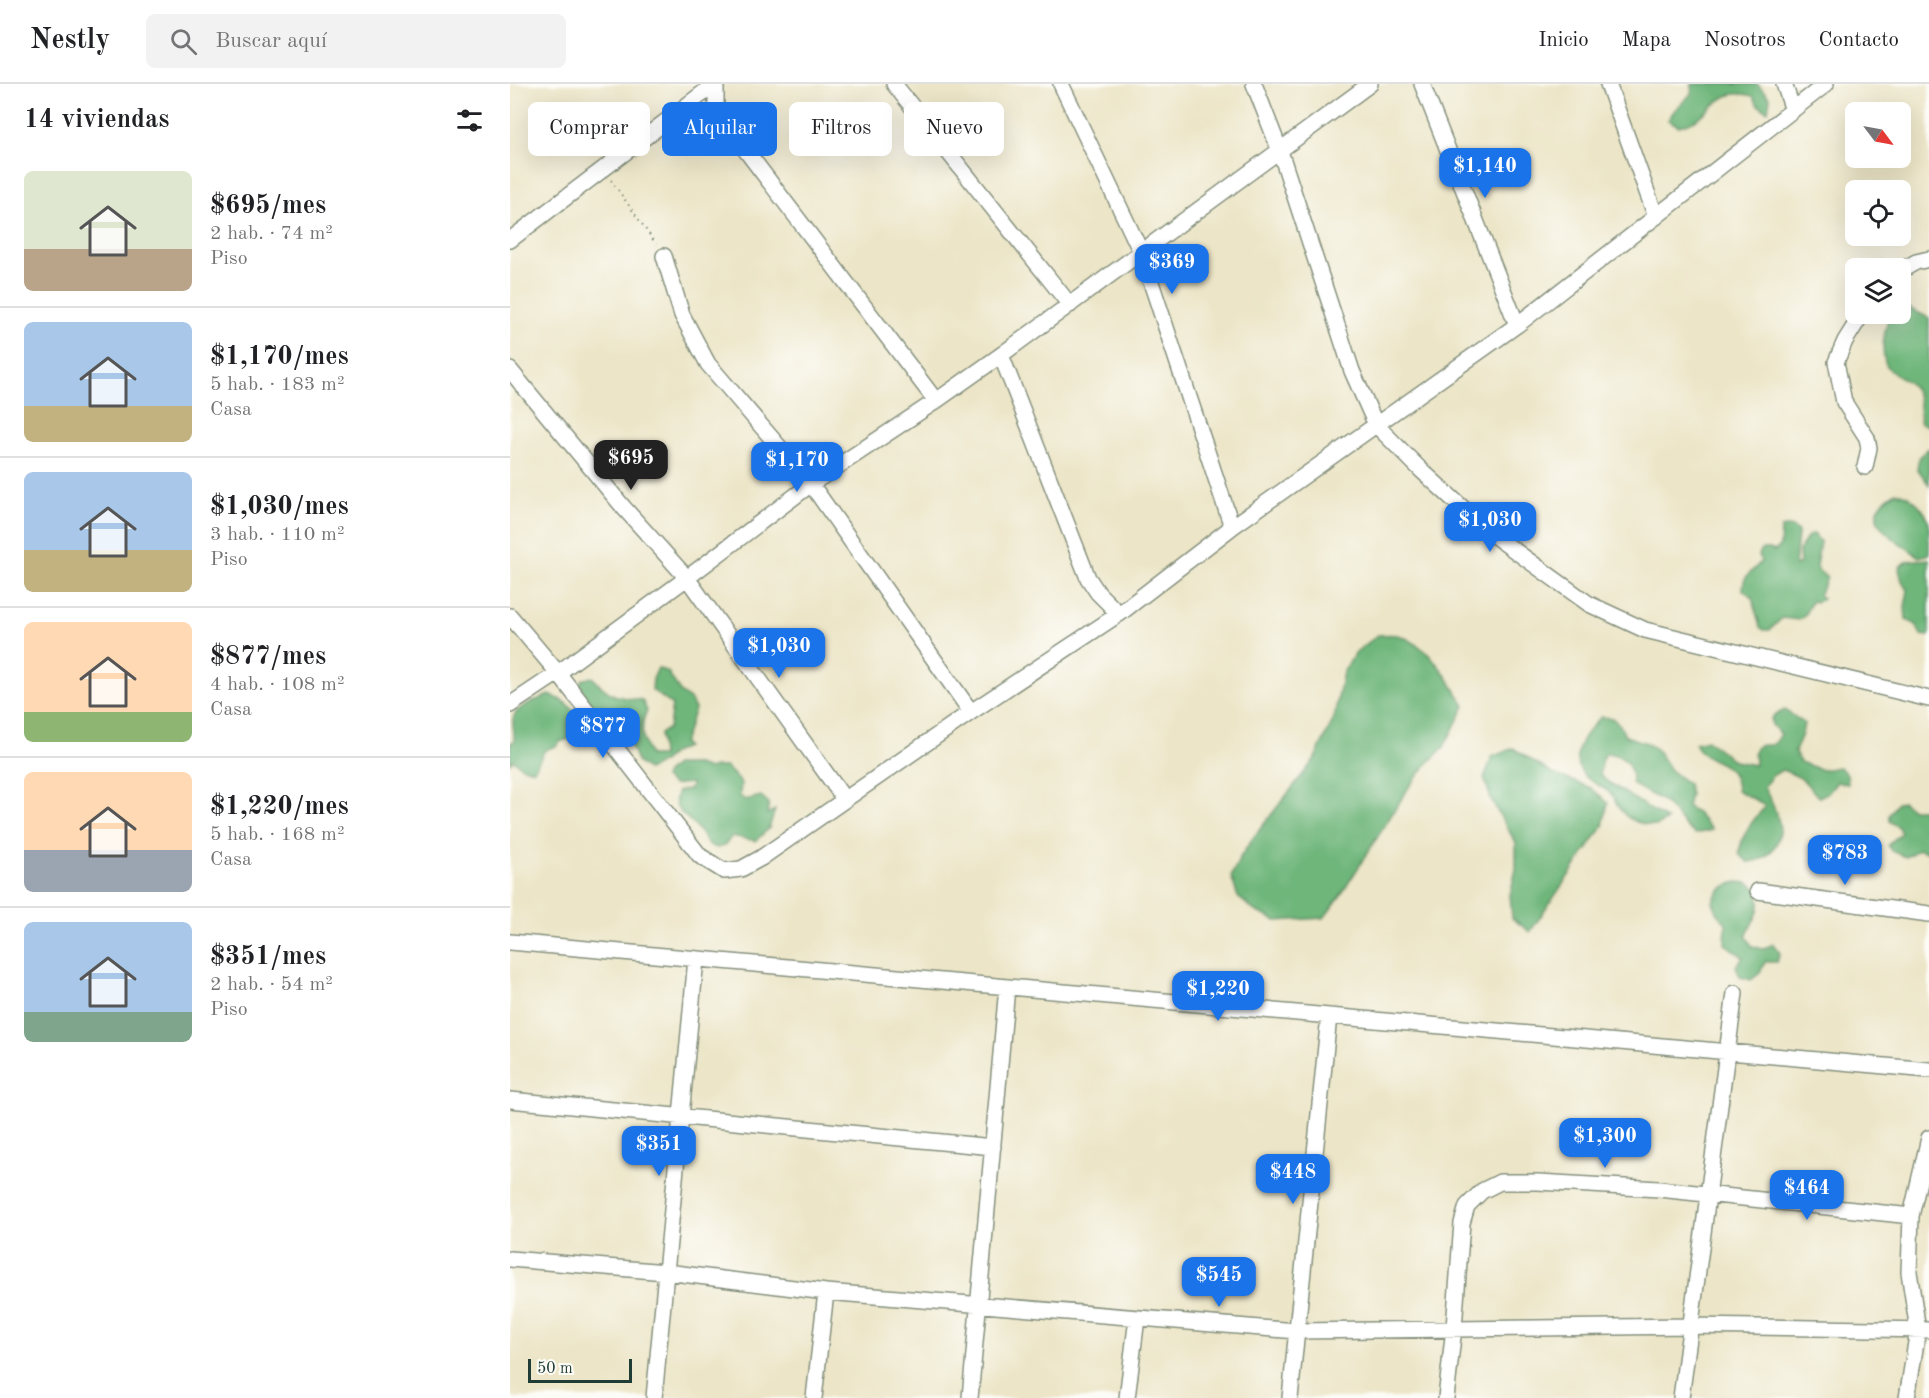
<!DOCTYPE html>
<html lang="es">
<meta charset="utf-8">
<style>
body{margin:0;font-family:"Old Standard TT",serif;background:#f2f2f2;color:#202124;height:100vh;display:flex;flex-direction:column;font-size:22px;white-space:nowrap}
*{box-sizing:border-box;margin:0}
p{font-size:20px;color:#757577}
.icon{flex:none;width:33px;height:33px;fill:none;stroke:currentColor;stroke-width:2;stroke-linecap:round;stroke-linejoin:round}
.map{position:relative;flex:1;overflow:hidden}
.side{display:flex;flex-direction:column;background:#fff;width:510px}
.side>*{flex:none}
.top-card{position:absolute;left:18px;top:18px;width:570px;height:54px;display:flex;gap:12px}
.needle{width:39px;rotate:122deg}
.tools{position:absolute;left:1335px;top:18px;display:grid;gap:12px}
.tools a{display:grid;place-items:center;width:66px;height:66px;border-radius:9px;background:#fff;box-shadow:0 6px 24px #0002;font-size:30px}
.scale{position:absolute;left:18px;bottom:15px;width:104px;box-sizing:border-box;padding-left:6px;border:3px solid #1f3d34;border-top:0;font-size:16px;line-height:21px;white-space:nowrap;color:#1f3d34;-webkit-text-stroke:4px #fdfcf7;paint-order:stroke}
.price{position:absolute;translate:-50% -51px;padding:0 14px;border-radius:12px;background:#1a73e8;color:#fff;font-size:20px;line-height:39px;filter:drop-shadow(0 2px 3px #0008)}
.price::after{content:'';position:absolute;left:50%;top:36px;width:18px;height:14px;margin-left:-9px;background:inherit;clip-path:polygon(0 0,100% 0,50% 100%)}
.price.active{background:#222;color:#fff}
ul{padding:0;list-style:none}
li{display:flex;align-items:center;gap:18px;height:150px;padding:0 24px}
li+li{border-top:2px solid #e0e0e0}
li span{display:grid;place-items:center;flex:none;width:168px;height:120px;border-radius:9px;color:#555}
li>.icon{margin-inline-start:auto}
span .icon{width:72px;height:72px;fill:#fffc;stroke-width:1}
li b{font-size:26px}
h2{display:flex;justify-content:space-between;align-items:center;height:72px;padding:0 24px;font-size:26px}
.tag{padding:0 21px;border-radius:9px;background:#fff;box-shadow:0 6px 24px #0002;font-size:21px;line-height:54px}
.tag.active{background:#1a73e8;color:#fff}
header{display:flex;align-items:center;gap:36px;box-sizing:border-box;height:84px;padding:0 30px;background:#fff;border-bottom:2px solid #e0e0e0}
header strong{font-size:28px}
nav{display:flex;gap:33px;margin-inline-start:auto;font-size:21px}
.search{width:420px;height:54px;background:#f2f2f2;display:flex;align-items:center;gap:15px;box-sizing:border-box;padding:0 21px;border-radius:9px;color:#757577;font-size:22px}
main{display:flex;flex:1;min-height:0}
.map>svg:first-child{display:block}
.forest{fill:#6eb67a;stroke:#467a57;stroke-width:1.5}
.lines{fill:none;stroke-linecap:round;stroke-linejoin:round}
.minor-casing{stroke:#86917e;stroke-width:18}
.path{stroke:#86917e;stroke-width:2;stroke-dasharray:1.5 4.5;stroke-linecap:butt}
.minor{stroke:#fff;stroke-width:15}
</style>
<header>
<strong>Nestly</strong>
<div class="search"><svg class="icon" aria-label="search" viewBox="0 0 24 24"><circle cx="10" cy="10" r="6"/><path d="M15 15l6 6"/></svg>Buscar aquí</div>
<nav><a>Inicio</a><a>Mapa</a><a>Nosotros</a><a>Contacto</a></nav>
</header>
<main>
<section class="side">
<h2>14 viviendas<svg class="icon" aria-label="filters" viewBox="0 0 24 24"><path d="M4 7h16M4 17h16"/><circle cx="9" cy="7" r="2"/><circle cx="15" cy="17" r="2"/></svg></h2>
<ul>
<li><span style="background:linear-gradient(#dfe7d0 65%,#b9a48a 0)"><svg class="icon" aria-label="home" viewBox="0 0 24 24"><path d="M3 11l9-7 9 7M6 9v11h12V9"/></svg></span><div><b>$695/mes</b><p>2 hab. · 74 m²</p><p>Piso</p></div></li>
<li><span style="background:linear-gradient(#a9c7e8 70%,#c2b280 0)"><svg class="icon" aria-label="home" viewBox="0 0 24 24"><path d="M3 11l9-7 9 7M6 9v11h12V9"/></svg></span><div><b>$1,170/mes</b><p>5 hab. · 183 m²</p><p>Casa</p></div></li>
<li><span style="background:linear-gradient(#a9c7e8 65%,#c2b280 0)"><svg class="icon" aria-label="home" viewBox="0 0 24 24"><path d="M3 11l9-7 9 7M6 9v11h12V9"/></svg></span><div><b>$1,030/mes</b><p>3 hab. · 110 m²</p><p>Piso</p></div></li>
<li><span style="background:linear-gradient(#ffd9b3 75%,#8fb573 0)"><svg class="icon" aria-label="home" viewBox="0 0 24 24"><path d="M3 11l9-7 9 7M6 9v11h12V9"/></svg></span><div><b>$877/mes</b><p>4 hab. · 108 m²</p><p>Casa</p></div></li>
<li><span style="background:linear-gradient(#ffd9b3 65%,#9aa5b1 0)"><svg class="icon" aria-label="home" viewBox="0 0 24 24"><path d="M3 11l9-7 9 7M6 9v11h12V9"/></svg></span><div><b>$1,220/mes</b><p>5 hab. · 168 m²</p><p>Casa</p></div></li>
<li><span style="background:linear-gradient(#a9c7e8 75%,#7fa58c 0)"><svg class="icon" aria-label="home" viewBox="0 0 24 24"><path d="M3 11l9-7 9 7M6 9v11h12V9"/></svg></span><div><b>$351/mes</b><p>2 hab. · 54 m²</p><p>Piso</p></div></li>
</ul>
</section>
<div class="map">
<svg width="1419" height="1314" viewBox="0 0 1419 1314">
<rect width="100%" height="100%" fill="#fdfcf7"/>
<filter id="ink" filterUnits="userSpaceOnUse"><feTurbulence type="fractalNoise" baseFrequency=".0167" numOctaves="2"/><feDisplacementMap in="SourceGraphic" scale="12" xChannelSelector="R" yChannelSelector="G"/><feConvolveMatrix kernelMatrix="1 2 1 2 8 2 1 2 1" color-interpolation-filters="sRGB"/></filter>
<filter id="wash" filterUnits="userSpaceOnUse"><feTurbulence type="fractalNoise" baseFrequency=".008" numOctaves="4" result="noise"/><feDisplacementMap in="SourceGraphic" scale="24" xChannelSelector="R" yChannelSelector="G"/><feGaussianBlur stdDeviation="1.35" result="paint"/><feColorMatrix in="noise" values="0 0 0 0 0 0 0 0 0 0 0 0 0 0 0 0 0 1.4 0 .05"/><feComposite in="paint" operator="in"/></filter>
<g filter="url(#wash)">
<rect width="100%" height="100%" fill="#ece5c7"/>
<!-- forest -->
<path class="forest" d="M1182 0H1247L1260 14 1258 27 1248 21 1243 12C1218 4 1209 17 1191 32 1185 37 1177 40 1169 42L1158 36 1164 27 1182 9Z
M1391 220 1419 234V342L1411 340C1408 329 1411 318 1406 308 1402 298 1389 293 1381 287 1367 275 1375 244 1380 230H1390Z
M1419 364V401L1407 384 1409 373Z
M1386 408C1401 410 1416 425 1419 440 1419 449 1419 461 1419 470L1409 473C1386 454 1341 436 1386 408Z
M1277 443 1283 444 1288 448 1285 482 1290 479 1289 467 1298 452 1304 450 1310 458 1306 482 1309 487 1317 494 1309 511 1313 515 1307 518 1302 517 1294 532 1289 536 1272 534 1260 546H1254L1250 543 1242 513 1233 506C1233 488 1244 489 1251 477L1249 471 1252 465H1260L1265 467 1270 462 1271 444Z
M1419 475V552L1411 551 1406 541 1396 535 1395 523 1398 506 1392 497 1389 485C1395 473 1407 477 1419 475Z
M868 551C875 551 885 549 891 552 921 563 939 596 955 622L934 663 917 680 899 703 829 814 814 834 766 837 745 827 728 813 721 792 731 772 743 754 804 676 824 634 833 588 846 568Z
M148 584 158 588 171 609 180 615 185 625 173 659 176 663C158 668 154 682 137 686L128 679 114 647 73 621 69 610 71 596 82 593C101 613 104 613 132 616L137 627C129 642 132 657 140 672H152L150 650 159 644 162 621 142 606 143 595Z
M39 611C55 616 72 629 73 647L69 652 49 658 47 662 35 666 24 686 12 683 3 676 0 679V658L3 659C6 650 2 644 3 635 4 623 29 615 39 611Z
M1275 626 1294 639 1292 650 1285 667 1290 678 1312 686 1329 683 1337 690 1338 700 1327 698 1319 708 1309 713C1303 708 1300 704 1295 698 1290 692 1279 689 1272 686L1262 692 1254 702C1263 723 1279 745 1263 765 1256 775 1249 777 1238 778L1229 770C1232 749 1242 737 1256 722 1247 715 1236 713 1227 706 1225 672 1197 684 1185 659L1197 656 1224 677 1245 681 1244 667 1248 662C1262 659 1262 666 1271 650L1262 641 1261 636 1264 631Z
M1091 633 1102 634 1110 641 1115 652 1137 659 1147 666 1160 686 1178 700 1180 711 1177 722 1186 728 1202 746 1185 750C1172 742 1166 729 1155 719 1145 711 1132 708 1122 699 1122 680 1114 671 1096 669L1091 679 1090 691 1098 698 1157 736 1147 742C1128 739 1118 738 1107 721 1104 716 1104 712 1100 709 1093 702 1083 700 1076 693 1055 674 1075 648 1091 633Z
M1003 664 1041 689 1081 704 1098 719 1093 742 1020 848 1002 834 1000 811 1006 785V759L982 718 974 694 982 673Z
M165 681H187L199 685 204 683H216L228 695 231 700 230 712 235 716 251 712 259 719 257 730 265 726 259 744 246 757 222 752 214 762 208 764C194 762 194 751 185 742 176 731 159 725 168 707L180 705 181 699 163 701 154 694 156 689Z
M1393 718 1402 725H1419V769L1409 765 1396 773 1381 767 1378 761 1391 749 1388 743 1379 737V731L1387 719Z
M1227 798 1238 799 1248 805C1252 831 1245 831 1236 852L1242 862 1253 865 1263 860 1270 869 1267 878H1255L1250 889 1241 896 1230 893 1226 882 1233 873 1215 860 1216 839 1208 830 1203 818C1207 805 1214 802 1227 798Z"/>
</g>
<g filter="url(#ink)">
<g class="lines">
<!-- minor casing -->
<g class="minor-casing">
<path id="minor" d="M206 0V23L212 35 426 317
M384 0 560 221
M551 0 631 168 722 443
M744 0 770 67 842 287 866 341 911 386 979 448 1079 520 1135 546 1419 615
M912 0 1007 241
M1098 0 1146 133
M1274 0 1283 26
M0 156 205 0
M154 172 172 231 198 280 301 400 461 628
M1390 187 1406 178 1419 175
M1352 230 1335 257 1326 278 1334 318 1357 354 1359 364 1355 383
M491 271 578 494 588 509 609 530
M0 286 114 424 177 494 335 716
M0 532 48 589 190 772 214 787 231 785 251 774 461 628 609 530 722 443 1007 241 1316 0
M0 621 48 589 177 494 301 400 426 317 491 271 860 0
M1248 807 1419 830
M0 858 1419 986
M0 1016 483 1063
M0 1175 156 1188 316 1208 787 1247 1180 1242 1419 1246
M144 1314 186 875
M304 1314 316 1208
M460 1314 497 903
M617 1314 627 1234
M780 1314 819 932
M936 1314 944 1244 952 1139 957 1122 972 1107 990 1098H1028L1149 1105 1401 1132
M1171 1314 1225 909
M1397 1314 1408 1246 1399 1188 1401 1132 1419 1054"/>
</g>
<!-- path -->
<path class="path" d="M101 96 146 160"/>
<!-- minor -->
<use href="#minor" class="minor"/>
</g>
</g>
</svg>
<div class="tools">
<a><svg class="needle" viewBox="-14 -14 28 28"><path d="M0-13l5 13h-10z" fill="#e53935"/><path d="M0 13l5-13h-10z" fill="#757577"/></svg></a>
<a><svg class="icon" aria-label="locate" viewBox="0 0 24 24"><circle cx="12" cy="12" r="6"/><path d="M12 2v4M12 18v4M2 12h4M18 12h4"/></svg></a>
<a><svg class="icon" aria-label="layers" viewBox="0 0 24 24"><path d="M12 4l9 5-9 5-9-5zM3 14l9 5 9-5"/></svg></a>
</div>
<div class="scale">50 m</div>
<b class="price" style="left:975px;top:115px">$1,140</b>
<b class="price" style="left:662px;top:211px">$369</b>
<b class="price active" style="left:121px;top:407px">$695</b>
<b class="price" style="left:287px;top:409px">$1,170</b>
<b class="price" style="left:980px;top:469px">$1,030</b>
<b class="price" style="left:269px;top:595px">$1,030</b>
<b class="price" style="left:93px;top:675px">$877</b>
<b class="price" style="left:1335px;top:802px">$783</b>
<b class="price" style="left:708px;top:938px">$1,220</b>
<b class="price" style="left:1095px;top:1085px">$1,300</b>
<b class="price" style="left:149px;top:1093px">$351</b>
<b class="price" style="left:783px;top:1121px">$448</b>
<b class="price" style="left:1297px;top:1137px">$464</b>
<b class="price" style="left:709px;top:1224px">$545</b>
<div class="top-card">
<a class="tag">Comprar</a>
<a class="tag active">Alquilar</a>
<a class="tag">Filtros</a>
<a class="tag">Nuevo</a>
</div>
</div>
</main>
